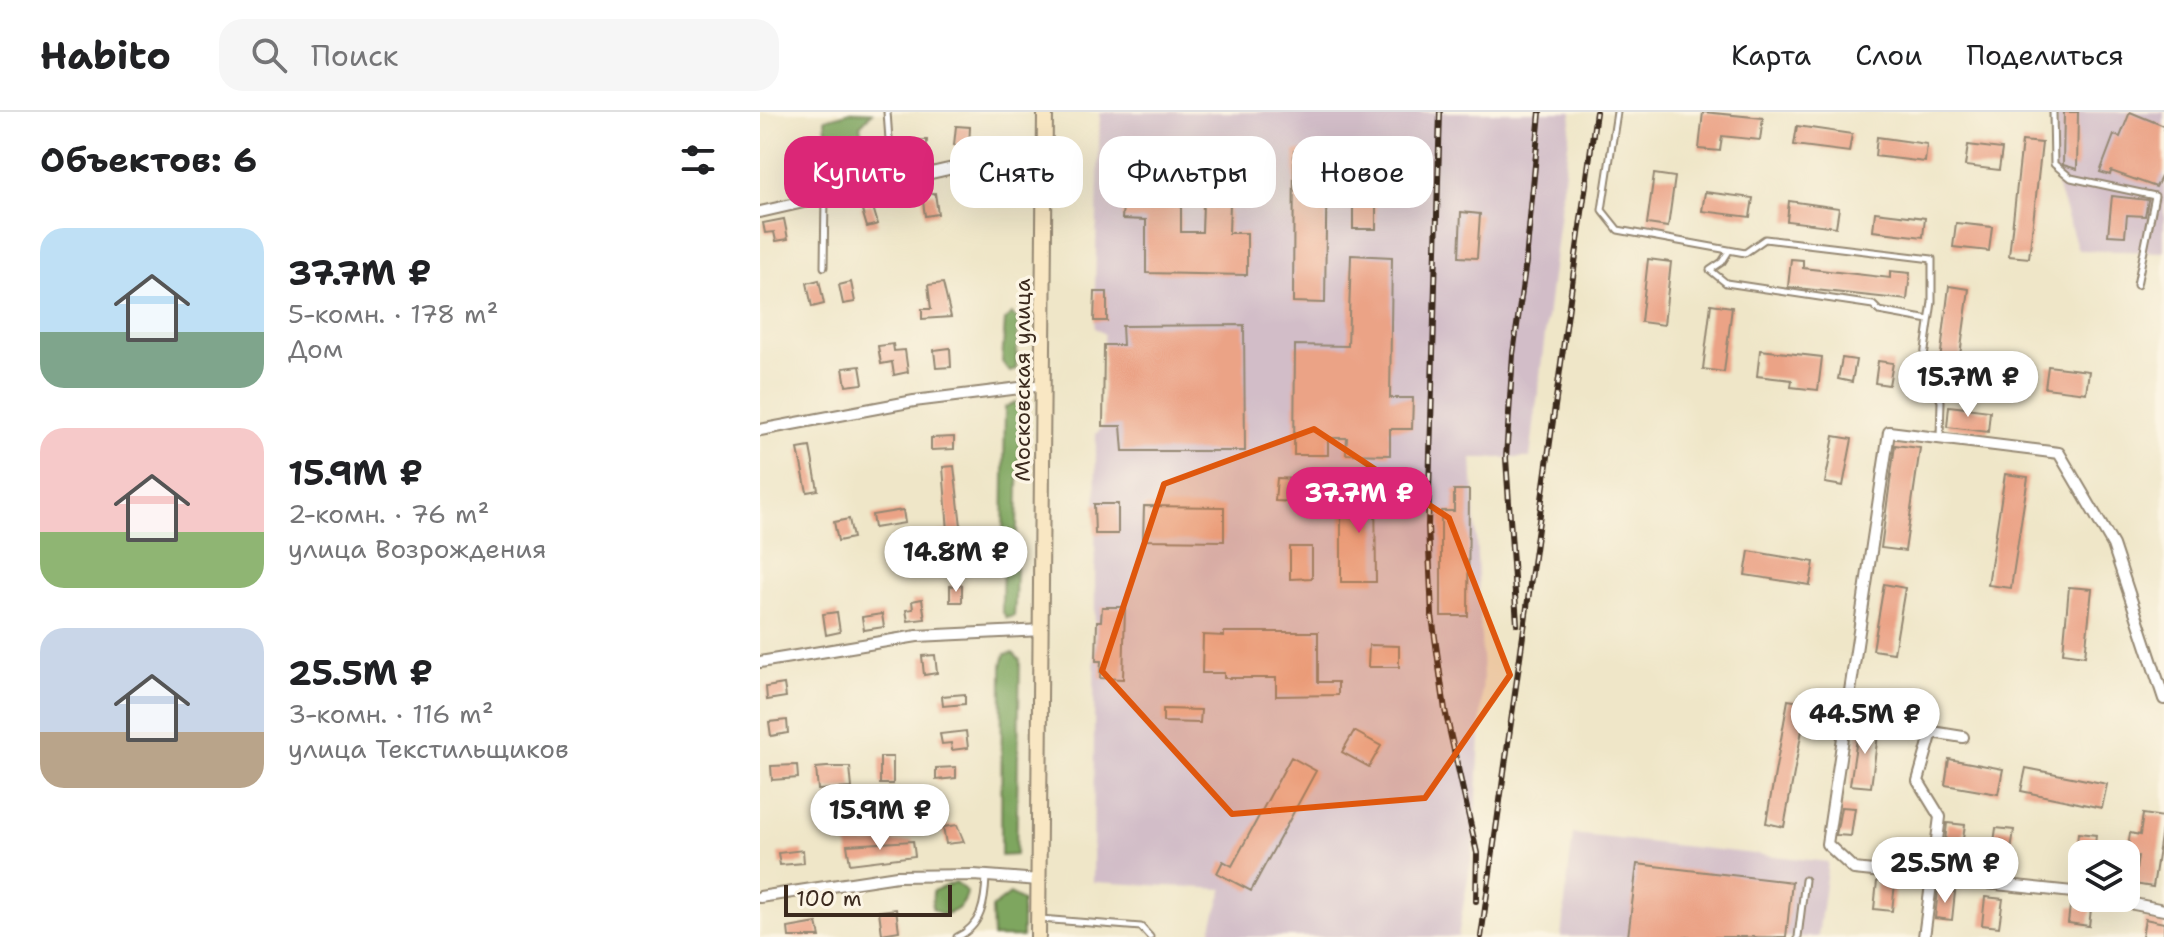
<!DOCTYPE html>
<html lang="ru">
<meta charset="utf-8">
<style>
body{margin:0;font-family:"Shantell Sans",sans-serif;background:#f6f6f6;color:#202124;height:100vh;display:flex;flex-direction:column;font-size:30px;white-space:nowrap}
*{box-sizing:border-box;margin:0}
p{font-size:26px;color:#757577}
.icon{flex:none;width:44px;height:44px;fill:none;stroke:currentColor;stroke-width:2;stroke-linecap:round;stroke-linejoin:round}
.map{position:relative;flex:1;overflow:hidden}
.details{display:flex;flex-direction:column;background:#fff;width:760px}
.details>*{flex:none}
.hud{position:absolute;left:24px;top:24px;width:760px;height:72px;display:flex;gap:16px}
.tools{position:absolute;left:1308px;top:728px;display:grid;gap:16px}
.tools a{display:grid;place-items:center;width:72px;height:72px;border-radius:16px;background:#fff;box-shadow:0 8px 32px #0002;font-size:40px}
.scale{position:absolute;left:24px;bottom:20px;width:168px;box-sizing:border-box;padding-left:8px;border:4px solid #3b2a1e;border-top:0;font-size:22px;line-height:28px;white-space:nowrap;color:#3b2a1e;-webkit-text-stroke:6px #fcf5e5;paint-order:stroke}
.price{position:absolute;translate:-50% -68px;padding:0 18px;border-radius:28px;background:#fff;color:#222;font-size:26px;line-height:52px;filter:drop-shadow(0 2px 4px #0008)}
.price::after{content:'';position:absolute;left:50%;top:48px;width:24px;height:18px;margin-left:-12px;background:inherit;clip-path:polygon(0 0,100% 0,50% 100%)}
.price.on{background:#db2777;color:#fff}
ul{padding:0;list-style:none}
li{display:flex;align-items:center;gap:24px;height:200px;padding:0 40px}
li span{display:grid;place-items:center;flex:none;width:224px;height:160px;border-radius:24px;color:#555}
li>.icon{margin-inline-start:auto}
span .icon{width:96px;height:96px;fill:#fffc;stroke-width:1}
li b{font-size:34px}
h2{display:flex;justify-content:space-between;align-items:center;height:96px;padding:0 40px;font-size:34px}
.pill{padding:0 28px;border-radius:24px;background:#fff;box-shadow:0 8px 32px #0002;font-size:28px;line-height:72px}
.pill.on{background:#db2777;color:#fff}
header{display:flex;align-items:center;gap:48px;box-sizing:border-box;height:112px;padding:0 40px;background:#fff;border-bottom:2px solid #e0e0e0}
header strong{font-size:38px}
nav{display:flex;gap:44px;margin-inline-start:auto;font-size:28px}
.search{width:560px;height:72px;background:#f6f6f6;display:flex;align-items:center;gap:20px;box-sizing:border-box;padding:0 28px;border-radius:24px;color:#757577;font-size:30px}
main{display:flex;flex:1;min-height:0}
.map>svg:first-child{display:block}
.industrial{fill:#d2bdc8}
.forest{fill:#7ea65e;stroke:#5c683e;stroke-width:2}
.building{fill:#eba386}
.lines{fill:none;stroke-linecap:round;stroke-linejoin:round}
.lane-casing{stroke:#958873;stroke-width:9}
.street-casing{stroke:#958873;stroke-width:14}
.secondary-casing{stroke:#958873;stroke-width:18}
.lane{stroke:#fff;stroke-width:5}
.street{stroke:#fff;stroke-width:10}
.secondary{stroke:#f9e7c3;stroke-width:14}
.rail-casing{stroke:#3b2a1e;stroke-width:6}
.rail{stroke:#fcf5e5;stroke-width:3;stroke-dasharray:9;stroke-linecap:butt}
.marked{fill:#df570d;fill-opacity:0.2;stroke:#df570d;stroke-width:6;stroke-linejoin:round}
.labels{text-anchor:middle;stroke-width:7;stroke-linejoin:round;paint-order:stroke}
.street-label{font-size:22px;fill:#3b2a1e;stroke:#fcf5e5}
</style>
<header>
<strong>Habito</strong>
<div class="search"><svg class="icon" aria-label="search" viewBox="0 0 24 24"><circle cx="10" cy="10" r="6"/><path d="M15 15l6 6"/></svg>Поиск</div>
<nav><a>Карта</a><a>Слои</a><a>Поделиться</a></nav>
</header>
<main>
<section class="details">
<h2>Объектов: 6<svg class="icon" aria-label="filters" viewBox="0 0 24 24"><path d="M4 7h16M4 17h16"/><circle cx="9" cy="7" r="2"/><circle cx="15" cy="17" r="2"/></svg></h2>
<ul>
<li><span style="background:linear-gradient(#bfe0f5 65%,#7fa58c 0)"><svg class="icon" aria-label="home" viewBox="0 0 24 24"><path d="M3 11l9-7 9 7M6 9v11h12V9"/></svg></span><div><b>37.7M ₽</b><p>5-комн. · 178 m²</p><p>Дом</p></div></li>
<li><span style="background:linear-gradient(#f6c9c9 65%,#8fb573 0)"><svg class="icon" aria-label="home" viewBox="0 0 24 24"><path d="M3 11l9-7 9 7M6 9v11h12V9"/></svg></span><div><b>15.9M ₽</b><p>2-комн. · 76 m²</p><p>улица Возрождения</p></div></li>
<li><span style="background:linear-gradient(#c9d6e8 65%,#b9a48a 0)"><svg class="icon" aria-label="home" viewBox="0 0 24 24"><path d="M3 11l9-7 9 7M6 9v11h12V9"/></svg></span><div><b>25.5M ₽</b><p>3-комн. · 116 m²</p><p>улица Текстильщиков</p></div></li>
</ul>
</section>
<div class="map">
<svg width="1404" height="825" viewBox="0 0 1404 825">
<rect width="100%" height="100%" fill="#fcf5e5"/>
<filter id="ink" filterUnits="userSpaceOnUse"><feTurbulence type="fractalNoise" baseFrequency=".0125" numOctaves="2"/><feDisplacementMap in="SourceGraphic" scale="16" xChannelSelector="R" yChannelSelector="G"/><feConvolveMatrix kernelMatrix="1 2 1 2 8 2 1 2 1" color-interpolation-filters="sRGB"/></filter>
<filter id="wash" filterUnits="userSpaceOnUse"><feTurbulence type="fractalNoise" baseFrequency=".006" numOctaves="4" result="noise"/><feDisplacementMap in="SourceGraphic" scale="32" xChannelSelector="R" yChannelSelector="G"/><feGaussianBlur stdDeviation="1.8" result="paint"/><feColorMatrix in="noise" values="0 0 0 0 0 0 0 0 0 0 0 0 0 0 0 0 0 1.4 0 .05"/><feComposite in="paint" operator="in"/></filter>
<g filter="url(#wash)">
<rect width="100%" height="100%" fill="#efe6c8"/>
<!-- industrial -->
<path class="industrial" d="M340 0H812L770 346H712L723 563 715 725 698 825H449L463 777 333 770 336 322 343 314 344 233V222L335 216 334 209Z
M1297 0H1404V140L1318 138 1293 61Z
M813 722 1068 750 1058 825H801Z"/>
<!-- forest -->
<path class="forest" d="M91 0 112 1 100 13 107 56 73 71 64 67V61L80 44 74 24 66 19 65 7Z
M252 202 258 208 256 257 250 260 242 250 245 208Z
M255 290 260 302 255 490 254 504 247 506 242 499 245 295Z
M253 541 260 548 256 743 241 744 242 553 245 542Z
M196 770 207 780C205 794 196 800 182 803L172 796 173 779Z
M250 782 262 789V825H233L232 796Z"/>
<g id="blocks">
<!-- building -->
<path class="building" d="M943 0 1003 6 1000 28 962 24 960 39 939 37Z
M1304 0H1318L1317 57 1303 53Z
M1370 0 1404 14V59L1396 75 1351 59 1350 63 1340 60 1354 23 1360 25Z
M196 14 210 15 209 34 194 33Z
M1037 14 1092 22 1089 40 1034 33Z
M1117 25 1167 32 1165 50 1115 44Z
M152 28H167L166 47H147Z
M1262 29 1282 31 1269 146 1249 144Z
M1208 33 1242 37 1239 58 1205 54Z
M534 39H567L565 191 533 190Z
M593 53H616V117H593Z
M894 62 915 65 908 115 887 112Z
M945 80 993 86 990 105 942 99Z
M175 81 178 102 165 104 162 82Z
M1352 84 1388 88 1385 104 1367 103 1365 124 1348 123Z
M1029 89 1079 96 1076 115 1027 109Z
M443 91H470L469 121H487V163L386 161V108L362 107 363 92 421 93V120H442Z
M112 92 118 112 107 115 101 95Z
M701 100 720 102 717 146 699 145Z
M1115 100 1165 106 1163 125 1113 119Z
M24 107 28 127 16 129 14 120 5 121 3 111Z
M1196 111 1232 115 1229 139 1193 135Z
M591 143 632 145 630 286H653L652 317H630V343L586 342 587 326H568V343H534L535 233 588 234Z
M888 147 911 150 904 213 881 210Z
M1031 147 1043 148V156L1130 166V159L1150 161 1147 188 1028 175Z
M59 168 64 192 52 195 47 171Z
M91 170 95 190 83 192 79 173Z
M183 171 191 205 162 207V197H171L168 173Z
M1189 174 1209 177 1199 251 1180 249Z
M335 180H347V209H334Z
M951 192 972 195 964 260 943 257Z
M484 213 485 339H363L361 314H343L344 233H363L362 214Z
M133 232 134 239 145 238 148 260 134 263 132 250 121 252 118 234Z
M190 236 191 255 176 256 174 238Z
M1000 238 1062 245 1058 278 1031 275 1032 268 997 264Z
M1082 246 1096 248 1092 270 1078 267Z
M1118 249 1133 251 1129 273 1115 271Z
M100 254 103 272 86 274 83 256Z
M1288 254 1329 259 1326 281 1285 276Z
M1189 294 1230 299 1228 320 1187 315Z
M1074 324 1092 327 1083 374 1065 371Z
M194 325V337L171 338V326Z
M1135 333 1160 336 1145 439 1121 436Z
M50 335 58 378 47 380 38 337Z
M194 354 203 431 178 434 176 420 188 419 183 355Z
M1245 362 1268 365 1251 476 1228 473Z
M517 366 558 368 557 391 515 389Z
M589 372H615L616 470H581V392H589Z
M694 378H709L708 504H681V399H694Z
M334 392H358V422H335Z
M384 394 464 395V429L383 428Z
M143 398 145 411 114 416 112 403Z
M89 407 93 426 78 429 74 410Z
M530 435H552V466L530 467Z
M989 439 1054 450 1050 473 985 463Z
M1124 472 1145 476 1134 541 1113 538Z
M202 473V490H190V474Z
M1309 475 1332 477 1325 544 1303 541Z
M162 487 165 507 148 509 146 498 153 497 152 489Z
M342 495H365L363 567 340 566 341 549H336L337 509H341Z
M77 500 80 520 66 523 63 502Z
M122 502 124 515 104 518 102 505Z
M464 520H558V570H578V583L516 584V566H464V561H442L443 523 464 524Z
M609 533 639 534V555H608Z
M175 543 177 561 164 563 162 544Z
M24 572 26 585 7 588 6 575Z
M205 582V592L183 594 182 584Z
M1028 588 1047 591 1024 715 1006 711Z
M403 597 441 598 440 611 403 610Z
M27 608 28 621 11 624 9 610Z
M1099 613 1119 615 1111 675 1090 673Z
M206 619 208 636 192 638 191 631 182 632 180 622Z
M594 619 621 634 609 655 582 640Z
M120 645H133V672H120Z
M531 645 556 659 491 779 457 761 463 749 472 754Z
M1189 647 1243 657 1238 682 1185 673Z
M37 653 38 666 12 668 11 654Z
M67 655H90L92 676 58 678 56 656Z
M196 655V666L176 668V656Z
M1266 656 1347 672 1342 696 1261 679Z
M1081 695 1095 696 1091 724 1076 723Z
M1383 702 1404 705 1393 775 1374 772 1378 744 1367 742 1370 721 1380 723Z
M1187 711 1205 713 1201 741 1184 739Z
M197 713 204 730 186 732 183 715Z
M1236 716 1254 718 1250 746 1232 744Z
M1318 721 1336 723 1334 742H1316Z
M153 729 155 744 90 752 87 733Z
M43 738 44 751 20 753 18 741Z
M877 752 1032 770 1026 825H868Z
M1117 769 1135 771 1132 799 1114 797Z
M1178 778 1195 780 1192 808 1175 806Z
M1225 785 1243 787 1239 815 1222 813Z
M1310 794 1331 797 1329 814 1308 811Z
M136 797 139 819 122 822 119 799Z
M1385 807 1404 811V825H1382Z
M57 811 60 825H29L28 816Z"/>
</g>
</g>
<g filter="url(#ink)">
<use href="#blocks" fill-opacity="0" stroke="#958873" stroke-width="2"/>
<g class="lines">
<!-- lane casing -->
<g class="lane-casing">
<path id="lane" d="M127 0 132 69
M857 0 842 98 858 118 985 141 1005 127 1172 147V190L1163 252 1181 289 1180 325
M1293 0 1294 52 1311 66 1395 84 1377 173
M969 139 962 150 950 158 966 171 1113 193 1119 199 1169 208
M64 155 65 85
M280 807 381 815 390 825
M197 825C222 814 225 790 226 765
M1038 825 1045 768"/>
</g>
<!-- street casing -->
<g class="street-casing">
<path id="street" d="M0 100 285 35
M0 318 154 289 284 273
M0 550 157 524 282 518
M1322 781 1094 757 1067 732 1129 320 1299 341 1353 433 1404 587
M0 785 137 764 214 763 279 768
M1363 786 1374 792 1404 798
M1164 825 1180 705 1158 669 1172 620 1203 625"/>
</g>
<!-- secondary casing -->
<g class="secondary-casing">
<path id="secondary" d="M278 825 285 0"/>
</g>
<!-- lane -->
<use href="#lane" class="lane"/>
<!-- street -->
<use href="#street" class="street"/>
<!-- secondary -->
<use href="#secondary" class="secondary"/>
<!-- rail casing -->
<g class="rail-casing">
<path id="rail" d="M680 0 668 414 672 504 685 598 717 741 716 789
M757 512 746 346 753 242 766 149 780 0
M721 825 836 0"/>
</g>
<!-- rail -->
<use href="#rail" class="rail"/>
</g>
</g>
<!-- marked area -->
<path class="marked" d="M554 317 689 406 750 563 665 686 472 702 342 559 404 372Z"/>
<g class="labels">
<!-- street labels -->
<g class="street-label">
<text transform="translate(262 268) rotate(-90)" y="8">Московская улица</text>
</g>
</g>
</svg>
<div class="tools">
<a><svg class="icon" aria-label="layers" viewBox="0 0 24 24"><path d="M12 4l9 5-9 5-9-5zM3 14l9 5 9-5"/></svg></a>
</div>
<div class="scale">100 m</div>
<b class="price" style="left:1208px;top:307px">15.7M ₽</b>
<b class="price on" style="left:599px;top:423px">37.7M ₽</b>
<b class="price" style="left:196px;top:482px">14.8M ₽</b>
<b class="price" style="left:1105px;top:644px">44.5M ₽</b>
<b class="price" style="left:120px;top:740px">15.9M ₽</b>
<b class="price" style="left:1185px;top:793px">25.5M ₽</b>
<div class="hud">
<a class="pill on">Купить</a>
<a class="pill">Снять</a>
<a class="pill">Фильтры</a>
<a class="pill">Новое</a>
</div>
</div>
</main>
